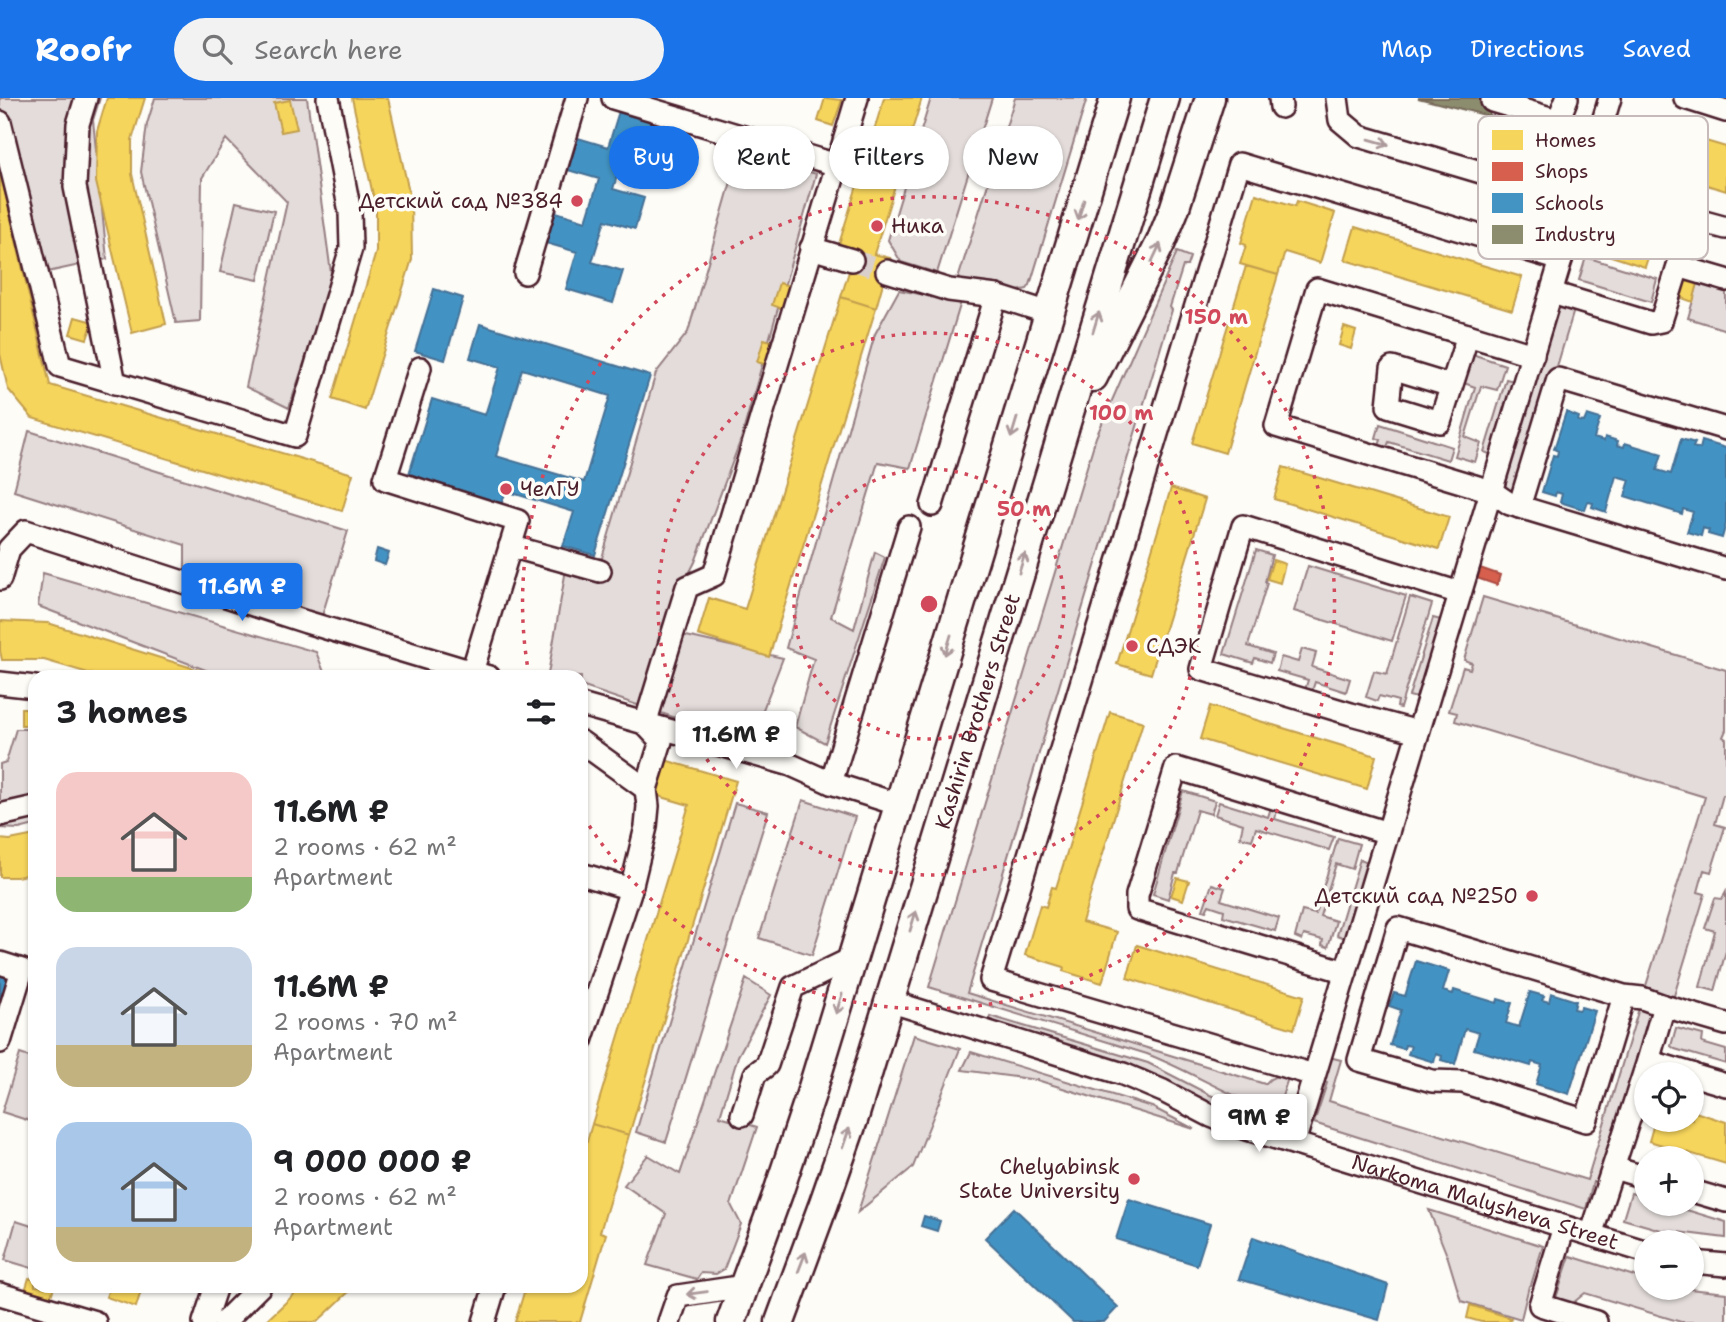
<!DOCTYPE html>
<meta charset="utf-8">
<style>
body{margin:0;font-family:"Shantell Sans",sans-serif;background:#f2f2f2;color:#202124;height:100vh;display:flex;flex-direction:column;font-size:26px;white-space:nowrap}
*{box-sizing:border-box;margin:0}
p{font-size:23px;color:#757577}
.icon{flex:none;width:38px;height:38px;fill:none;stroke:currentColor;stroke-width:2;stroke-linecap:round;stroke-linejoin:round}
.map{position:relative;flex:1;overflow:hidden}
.details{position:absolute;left:28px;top:572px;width:560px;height:623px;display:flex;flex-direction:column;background:#fff;border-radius:21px;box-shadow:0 2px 5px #0004}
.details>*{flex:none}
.banner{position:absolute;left:609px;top:28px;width:665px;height:63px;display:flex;gap:14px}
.controls{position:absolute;left:1634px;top:964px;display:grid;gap:14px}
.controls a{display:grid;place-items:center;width:70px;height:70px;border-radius:50%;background:#fff;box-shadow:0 2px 5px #0004;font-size:35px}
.price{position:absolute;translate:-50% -60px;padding:0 16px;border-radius:7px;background:#fff;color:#222;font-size:23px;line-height:46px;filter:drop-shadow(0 2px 4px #0008)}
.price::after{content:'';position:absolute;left:50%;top:42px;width:21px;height:16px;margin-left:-10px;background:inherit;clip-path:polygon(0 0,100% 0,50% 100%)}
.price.current{background:#1a73e8;color:#fff}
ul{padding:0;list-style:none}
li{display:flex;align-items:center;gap:21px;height:175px;padding:0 28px}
li span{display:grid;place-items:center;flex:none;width:196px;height:140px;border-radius:21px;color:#555}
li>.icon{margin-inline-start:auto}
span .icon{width:84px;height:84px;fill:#fffc;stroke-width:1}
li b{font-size:30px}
h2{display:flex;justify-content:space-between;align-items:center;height:84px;padding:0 28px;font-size:30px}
.tag{padding:0 24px;border-radius:32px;background:#fff;box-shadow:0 2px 5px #0004;font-size:24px;line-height:63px}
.tag.current{background:#1a73e8;color:#fff}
header{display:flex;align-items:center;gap:42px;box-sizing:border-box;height:98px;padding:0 35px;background:#1a73e8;color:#fff}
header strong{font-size:33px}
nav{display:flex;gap:38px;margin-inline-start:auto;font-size:24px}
.search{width:490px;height:63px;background:#f2f2f2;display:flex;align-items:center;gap:18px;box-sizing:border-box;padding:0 24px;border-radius:38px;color:#757577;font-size:26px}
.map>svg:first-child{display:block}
.green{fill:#e3dcda;stroke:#967e82;stroke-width:2}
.homes{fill:#f6d55c;stroke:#c29e4d;stroke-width:2}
.shops{fill:#d6604d;stroke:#ac4c43;stroke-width:2}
.schools{fill:#4393c3;stroke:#457095;stroke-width:2;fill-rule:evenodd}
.industry{fill:#8c8c6e;stroke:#786b5a;stroke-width:2}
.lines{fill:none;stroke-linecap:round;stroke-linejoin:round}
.minor-tunnel{stroke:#d9d0ce;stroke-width:21;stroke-dasharray:21 10;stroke-linecap:butt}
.minor-casing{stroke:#4a1f2b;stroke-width:26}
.major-casing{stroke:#4a1f2b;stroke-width:33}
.minor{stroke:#fdfcf7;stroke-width:21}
.major{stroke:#fdfcf7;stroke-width:28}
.oneway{stroke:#ac999b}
.ring{fill:none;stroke:#d1495b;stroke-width:3.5;stroke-dasharray:3.5 7}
.poi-dot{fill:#d1495b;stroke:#fdfcf7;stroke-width:2.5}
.labels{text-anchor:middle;stroke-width:7;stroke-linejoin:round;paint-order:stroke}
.poi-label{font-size:21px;fill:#4a1f2b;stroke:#fdfcf7;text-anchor:end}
.street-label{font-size:21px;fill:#4a1f2b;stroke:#fdfcf7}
.key{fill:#fdfcf7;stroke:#c7baba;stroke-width:2}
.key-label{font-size:19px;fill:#4a1f2b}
.centre{fill:#d1495b;stroke:#fdfcf7;stroke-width:3.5}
.ring-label{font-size:21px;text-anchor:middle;font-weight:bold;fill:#d1495b;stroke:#fdfcf7;stroke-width:7;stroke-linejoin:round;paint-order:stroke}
</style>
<header>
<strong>Roofr</strong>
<div class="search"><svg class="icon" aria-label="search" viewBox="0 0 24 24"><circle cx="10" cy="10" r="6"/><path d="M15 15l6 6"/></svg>Search here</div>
<nav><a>Map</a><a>Directions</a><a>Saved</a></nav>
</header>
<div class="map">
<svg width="1726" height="1224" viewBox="0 0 1726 1224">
<rect width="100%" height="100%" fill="#fdfcf7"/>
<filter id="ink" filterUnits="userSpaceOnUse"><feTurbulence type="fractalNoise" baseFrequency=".0143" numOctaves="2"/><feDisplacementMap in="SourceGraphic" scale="14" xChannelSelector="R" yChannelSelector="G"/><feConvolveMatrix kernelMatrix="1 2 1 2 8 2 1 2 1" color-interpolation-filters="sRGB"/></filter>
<g filter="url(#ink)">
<!-- green -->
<path class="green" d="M0 0H100L93 22 107 161 34 177 0 37Z
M155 0H307L332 182 289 310 246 289 287 104 226 41 202 80 200 223 176 225 141 74 147 26Z
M931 0H992L937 175 901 164 888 142Z
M1015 0H1087L1030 187 1027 191 1007 195 958 181Z
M740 52 816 76 741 341 695 464 660 532 783 560 750 645 581 588V579H557L548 576 566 471 602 460 656 275 688 234Z
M236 104 274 113 258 182 220 174Z
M1177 154 1190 159 1187 168H1183L1170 209 1172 212 967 895 1265 986 1270 981 1279 977 1288 980 1277 1014C1231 1000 1191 973 1147 956L929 889 1096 339Z
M1586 159 1657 181 1651 204 1579 182Z
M1698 185 1726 194V232L1688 220Z
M899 192 961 204 910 370 878 364 831 519 854 531 875 454 885 459 825 645 795 629 814 561 786 550 875 236Z
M1557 208 1574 212 1555 275 1513 395 1503 388Z
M1472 256 1505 267 1497 292 1481 288 1465 339 1481 345 1475 364 1455 358 1475 289 1461 284Z
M1506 281 1514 283 1492 357 1484 354Z
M1380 326 1452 349 1448 362 1389 344 1384 356 1377 353 1381 342 1376 340Z
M29 333 348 433 321 521 185 470V447L14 393Z
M1256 452 1272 457 1265 484 1267 485 1248 548 1273 556 1270 565 1255 560 1253 565 1224 556Z
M1308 468 1406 498 1392 543 1294 513Z
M43 475 316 554 326 579H224L38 508Z
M1410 499 1432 506 1400 610 1397 609 1398 603 1379 598 1377 603 1366 599 1374 573 1387 576Z
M1483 499 1726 572V632L1723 639 1726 641V697H1723L1715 726 1725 729 1711 774 1704 772 1698 794 1705 796 1673 901 1645 891 1705 699 1455 623 1457 615 1449 613 1463 569 1470 571 1472 565 1464 562Z
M1433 520 1441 522 1417 600 1409 598Z
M1302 551 1316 555 1312 569 1350 581 1346 594 1315 584 1311 596 1304 595 1308 582 1277 573 1281 559 1298 564Z
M16 631H35V727L19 731 0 730V666L6 664Z
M1183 693 1215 703 1211 716 1197 712 1178 775H1175L1168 801 1153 796Z
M803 702 855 719 812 857 759 840Z
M1219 704 1268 719 1272 706 1278 708 1275 721 1334 739 1329 752 1256 730 1252 742 1240 739 1243 726 1215 717Z
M735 705 768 714 666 1044 636 1034Z
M1338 740 1359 746 1352 771 1336 766 1320 818 1336 823 1328 849 1322 847 1323 842 1304 837 1302 842 1295 839 1302 813 1315 816Z
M1360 761 1368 764 1345 840 1337 837Z
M1212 786 1225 790 1221 802 1279 820 1275 833 1223 818 1224 812 1209 807 1206 813 1203 812Z
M1726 794V853L1715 893 1700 889 1715 833 1705 830 1715 800 1722 801Z
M746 881 771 897 738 958 720 1018 757 1029 731 1107 741 1126 724 1171 716 1176 701 1175 697 1181 647 1167 666 1116 624 1087 648 1057 680 1076Z
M1640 907 1649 912 1650 918 1600 1086 1593 1084 1586 1111 1314 1025 1327 985 1322 983 1329 959 1341 962 1329 1003 1587 1082Z
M990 918 1148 965 1210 997 1263 1019 1262 1026 1210 1005 1145 972 988 925Z
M1676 930 1703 937 1702 945 1726 952V966L1675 951 1671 948Z
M914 937 960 951 913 1069 858 1114Z
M971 954 1152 1009 1194 1031 1037 982 962 972Z
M20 956 35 961V1018L33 1024 2 1014Z
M1631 1095 1647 1100V1106H1667L1726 1124V1140L1661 1132 1623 1121Z
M1429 1112 1543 1148 1531 1187 1529 1188 1521 1221 1461 1203 1448 1160Z
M16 1123 35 1129V1171L5 1162Z
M1570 1158 1647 1182V1190H1680L1726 1195V1224H1681L1585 1195 1573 1205 1564 1204 1556 1200Z"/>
<!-- homes -->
<path class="homes" d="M107 0H145L132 42V76L166 226 132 235 96 84 97 33Z
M352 0H388L411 103 412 161 365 312 332 301 376 154V111Z
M825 0 842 2 833 28 818 23Z
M884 0H922L874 156 890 160 876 210 841 199 856 151 839 146Z
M290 2 297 31 281 34 274 5Z
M1635 22 1726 49V93L1707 87 1704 98 1670 89 1645 169 1602 155 1620 98 1615 97 1622 76 1620 71Z
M0 74 50 287 353 376 342 413 32 320 8 291 0 256Z
M1256 96 1295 108 1297 103 1335 115 1320 165 1285 154 1278 177 1240 166 1246 147 1241 145Z
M1355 129 1522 179 1512 212 1345 162Z
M1246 168 1278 177 1225 355 1192 345Z
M1685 181 1698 185 1693 204 1679 199Z
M779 185 793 189 786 212 772 207Z
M841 199 876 210 769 559 698 537 709 500 745 511Z
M75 219 93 224 87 241 70 236Z
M1344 229 1356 233 1351 251 1339 247Z
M764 241 778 245 771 268 757 264Z
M1283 369 1449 419 1439 451 1274 401Z
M1171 390 1205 401 1151 576 1117 566Z
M1273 462 1285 466 1280 485 1267 481Z
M0 523 48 525 202 573 200 579H102L44 562H2L0 553Z
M1210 608 1376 658 1367 691 1200 641Z
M21 610H35V627H21Z
M1110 614 1143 624 1082 824 1117 834 1102 885 1063 873 1064 869 1025 857 1040 807 1046 809 1052 789 1056 790Z
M665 662 736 683 629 1037 592 1026 689 707 655 697Z
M35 737V775L17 779H0V741L10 742Z
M1177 780 1189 783 1183 802 1171 798Z
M1137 847 1304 898 1294 931 1127 880Z
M1692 1013 1726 1024V1066L1649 1043 1655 1022H1692Z
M592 1026 629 1037 600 1134 606 1136 580 1224H515L526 1188H581V1064Z
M29 1180 35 1182V1188L54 1189 49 1204 24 1196Z
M110 1188H128L141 1193 136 1209 106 1199Z
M303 1188H355L317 1224H265Z
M1470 1207 1511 1220 1509 1224H1481L1467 1220Z"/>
<!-- shops -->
<path class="shops" d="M1480 470 1500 477 1497 487 1477 480Z
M773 627 788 632 785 640 771 636Z"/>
<!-- schools -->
<path class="schools" d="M619 13 666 27 657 58 626 49 613 91 644 100 635 131 605 122 592 164 623 173 613 205 566 191 577 154 546 145 556 114 586 123 599 81 568 72 578 40 608 49Z
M434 191 463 200 445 262 415 253Z
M480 226 650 278 595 457 563 448 574 414 506 393 501 407 408 379 432 301 485 317 500 269 470 260ZM522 271 610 298 584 384 496 358Z
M1566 314 1579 319 1578 323 1584 324 1587 317 1600 321 1594 340 1604 343 1605 339 1618 343 1617 347 1624 349 1625 345 1662 356 1657 372 1671 376 1681 341 1695 345 1693 349 1700 351 1702 343 1726 350V426L1722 440 1708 436 1709 432 1703 430 1701 438 1687 434 1693 414 1683 411 1682 416 1625 398 1630 382 1616 378 1606 414 1592 409 1593 405 1588 404 1585 412 1560 404 1562 396 1556 394 1555 398 1542 394 1553 357 1557 358 1558 353 1554 351Z
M377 451 389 455 385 467 374 463Z
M1416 863 1449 873 1443 893 1453 896 1454 892 1497 905 1498 901 1512 905 1506 925 1519 929 1530 894 1544 898 1542 902 1549 904 1551 895 1576 903 1574 911 1580 912 1581 909 1595 913 1569 996 1536 986 1542 967 1532 964 1531 968 1474 951 1479 935 1465 931 1455 966 1441 962 1442 958 1436 956 1434 964 1408 956 1411 948 1405 947 1404 951 1390 947 1401 912 1389 908 1394 895 1405 898Z
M0 871 15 876 5 907 0 905Z
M1129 1101 1210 1126 1197 1167 1116 1141Z
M1014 1110 1118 1209 1104 1224H1073L985 1140Z
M924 1118 940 1123 937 1133 921 1128Z
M1253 1139 1388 1187 1379 1222 1239 1181Z"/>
<!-- industry -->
<path class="industry" d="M1418 0H1493L1489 18Z"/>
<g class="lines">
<!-- minor-tunnel -->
<path class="minor-tunnel" d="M852 162 887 173"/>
<!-- minor casing -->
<g class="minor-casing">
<g id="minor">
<path d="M86 0 78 26 75 89 115 285"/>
<path d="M613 0 837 67"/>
<path d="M1280 0 1281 9"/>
<path d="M1337 0 1340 22 1359 38 1501 80 1526 75 1546 52 1567 0"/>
<path d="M1685 0 1726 13"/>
<path d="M1492 3 1557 22"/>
<path d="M0 24 60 268 295 338 351 150 350 114 328 0"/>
<path d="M811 150 852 162"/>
<path d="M1678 168 1726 182"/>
<path d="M887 173 949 192 996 198 1049 215"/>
<path d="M525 175 577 0"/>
<path d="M1552 195 1651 225 1661 223 1693 121 1726 130"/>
<path d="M1533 257 1317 191 1276 328 1491 393 1510 406 1726 471"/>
<path d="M420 270 385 381 518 423 472 574"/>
<path d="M1451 288 1392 270 1388 308 1440 324 1468 237"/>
<path d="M932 407 996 198"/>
<path d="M1519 409 1558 281 1726 331"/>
<path d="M510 448 600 473"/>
<path d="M0 481 9 451 26 433 306 524 489 579"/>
<path d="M0 585 35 589"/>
<path d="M581 607 791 667 831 685 900 707"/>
<path d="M1418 634 1351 616 1201 571 1243 428 1460 495"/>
<path d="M581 644 646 691"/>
<path d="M831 685 909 429"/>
<path d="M0 717 35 709"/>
<path d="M581 776 631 791"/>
<path d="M0 865 22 872 0 944"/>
<path d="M1346 874 1137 811V797L1176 670 1388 735"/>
<path d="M1624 898 1586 1023 1463 984 1432 983 1359 962 1398 830 1624 898 1642 900 1664 908"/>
<path id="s1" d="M889 903 1123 976 1163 993 1211 1018 1231 1026 1647 1154"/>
<path d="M581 943 631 791 646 729 648 708 646 691 661 643 645 626 687 489 714 477 857 0"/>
<path d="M1648 963 1692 976"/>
<path d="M1314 977 991 882 1239 66 1561 162"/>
<path d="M1692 977 1726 987"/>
<path d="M742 1017 755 976 767 967 793 889 853 860"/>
<path d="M1294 1045 1610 0"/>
<path d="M1614 1070 1647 1080"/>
<path d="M1692 1093 1726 1103"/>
<path d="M1564 1129 1540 1207 1596 1224"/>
<path d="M1591 1137 1648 963 1664 908 1726 926"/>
<path d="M1692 1164 1726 1167"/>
<path d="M0 1196 95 1224"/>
<path d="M204 1224 216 1188"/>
<path d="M224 1224 260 1188"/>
<path d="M484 1224 495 1188"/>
<path d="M669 1224 678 1198 745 1188"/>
</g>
</g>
<!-- major casing -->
<g class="major-casing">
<g id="major">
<path d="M1093 279 1161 144 1174 112 1210 0"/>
<path d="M731 1224 778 1095 811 996 1115 0"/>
<path id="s2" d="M780 1224 824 1105 854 1019 1165 0"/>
</g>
</g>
<!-- minor -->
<use href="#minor" class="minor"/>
<!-- major -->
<use href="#major" class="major"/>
</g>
<!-- one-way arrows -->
<defs><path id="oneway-shaft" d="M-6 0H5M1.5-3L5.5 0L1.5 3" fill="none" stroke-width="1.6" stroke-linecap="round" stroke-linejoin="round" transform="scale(1.75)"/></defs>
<g class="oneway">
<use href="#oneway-shaft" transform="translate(1379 44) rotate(16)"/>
<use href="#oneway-shaft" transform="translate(1081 112) rotate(107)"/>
<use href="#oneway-shaft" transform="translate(1156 155) rotate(-65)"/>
<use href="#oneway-shaft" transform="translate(1096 224) rotate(-73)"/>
<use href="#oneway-shaft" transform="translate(1014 330) rotate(107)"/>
<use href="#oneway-shaft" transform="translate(1022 465) rotate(-73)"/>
<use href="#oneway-shaft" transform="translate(948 547) rotate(107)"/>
<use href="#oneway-shaft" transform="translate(913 823) rotate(-73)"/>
<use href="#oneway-shaft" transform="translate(839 906) rotate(107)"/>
<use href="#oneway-shaft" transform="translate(846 1040) rotate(-71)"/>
<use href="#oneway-shaft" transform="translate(802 1164) rotate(-69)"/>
<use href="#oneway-shaft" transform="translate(697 1195) rotate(172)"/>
</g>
</g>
<!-- distance rings -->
<g class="ring">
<circle cx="929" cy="506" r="135"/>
<circle cx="929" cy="506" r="271"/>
<path d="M529 577A406 406 0 1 1 583 718"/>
</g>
<!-- markers -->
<g class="poi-dot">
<circle cx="577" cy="103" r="7"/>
<circle cx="877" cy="128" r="7"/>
<circle cx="506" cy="391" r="7"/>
<circle cx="1132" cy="548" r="7"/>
<circle cx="1532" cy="798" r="7"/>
<circle cx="1134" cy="1081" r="7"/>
</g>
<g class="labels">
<!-- poi labels -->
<g class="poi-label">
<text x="563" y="110">Детский сад №384</text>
<text x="891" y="135" text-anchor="start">Ника</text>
<text x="520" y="398" text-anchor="start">ЧелГУ</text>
<text x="1146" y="555" text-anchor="start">СДЭК</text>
<text x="1518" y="805">Детский сад №250</text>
<text x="1120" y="1076">Chelyabinsk<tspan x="1120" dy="24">State University</tspan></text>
</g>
<!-- street labels -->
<g class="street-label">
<text dy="7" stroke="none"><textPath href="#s2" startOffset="642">Kashirin Brothers Street</textPath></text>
<text dy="7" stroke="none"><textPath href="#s1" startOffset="630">Narkoma Malysheva Street</textPath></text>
</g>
</g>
<!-- legend -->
<rect x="1478" y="18" width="230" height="143" rx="10" class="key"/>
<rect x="1492" y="32" width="31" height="20" fill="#f6d55c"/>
<rect x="1492" y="64" width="31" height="19" fill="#d6604d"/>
<rect x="1492" y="95" width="31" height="20" fill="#4393c3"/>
<rect x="1492" y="127" width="31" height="19" fill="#8c8c6e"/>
<g class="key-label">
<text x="1535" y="49">Homes</text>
<text x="1535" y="80">Shops</text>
<text x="1535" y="112">Schools</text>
<text x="1535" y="143">Industry</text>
</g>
<circle cx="929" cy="506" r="10" class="centre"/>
<g class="ring-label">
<text x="1216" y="226">150 m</text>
<text x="1121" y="322">100 m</text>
<text x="1024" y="418">50 m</text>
</g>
</svg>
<div class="controls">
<a><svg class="icon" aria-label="locate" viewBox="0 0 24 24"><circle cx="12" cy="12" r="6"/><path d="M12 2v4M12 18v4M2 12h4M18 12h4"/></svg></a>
<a>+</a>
<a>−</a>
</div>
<b class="price current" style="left:242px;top:525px">11.6M ₽</b>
<b class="price" style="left:736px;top:673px">11.6M ₽</b>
<b class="price" style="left:1259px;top:1056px">9M ₽</b>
<div class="banner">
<a class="tag current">Buy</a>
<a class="tag">Rent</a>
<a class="tag">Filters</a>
<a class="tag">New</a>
</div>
<section class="details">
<h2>3 homes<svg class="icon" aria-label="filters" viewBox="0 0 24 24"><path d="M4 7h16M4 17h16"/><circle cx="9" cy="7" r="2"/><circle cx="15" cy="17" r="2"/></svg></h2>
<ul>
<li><span style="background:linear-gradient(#f6c9c9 75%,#8fb573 0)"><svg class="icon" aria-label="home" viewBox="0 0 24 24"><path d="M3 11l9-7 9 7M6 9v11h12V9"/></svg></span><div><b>11.6M ₽</b><p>2 rooms · 62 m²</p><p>Apartment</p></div></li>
<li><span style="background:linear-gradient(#c9d6e8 70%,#c2b280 0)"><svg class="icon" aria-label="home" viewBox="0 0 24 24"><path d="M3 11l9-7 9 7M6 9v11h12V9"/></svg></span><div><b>11.6M ₽</b><p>2 rooms · 70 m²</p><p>Apartment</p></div></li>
<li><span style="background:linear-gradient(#a9c7e8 75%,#c2b280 0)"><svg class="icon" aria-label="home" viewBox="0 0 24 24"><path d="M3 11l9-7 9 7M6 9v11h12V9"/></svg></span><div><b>9 000 000 ₽</b><p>2 rooms · 62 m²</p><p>Apartment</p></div></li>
</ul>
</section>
</div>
